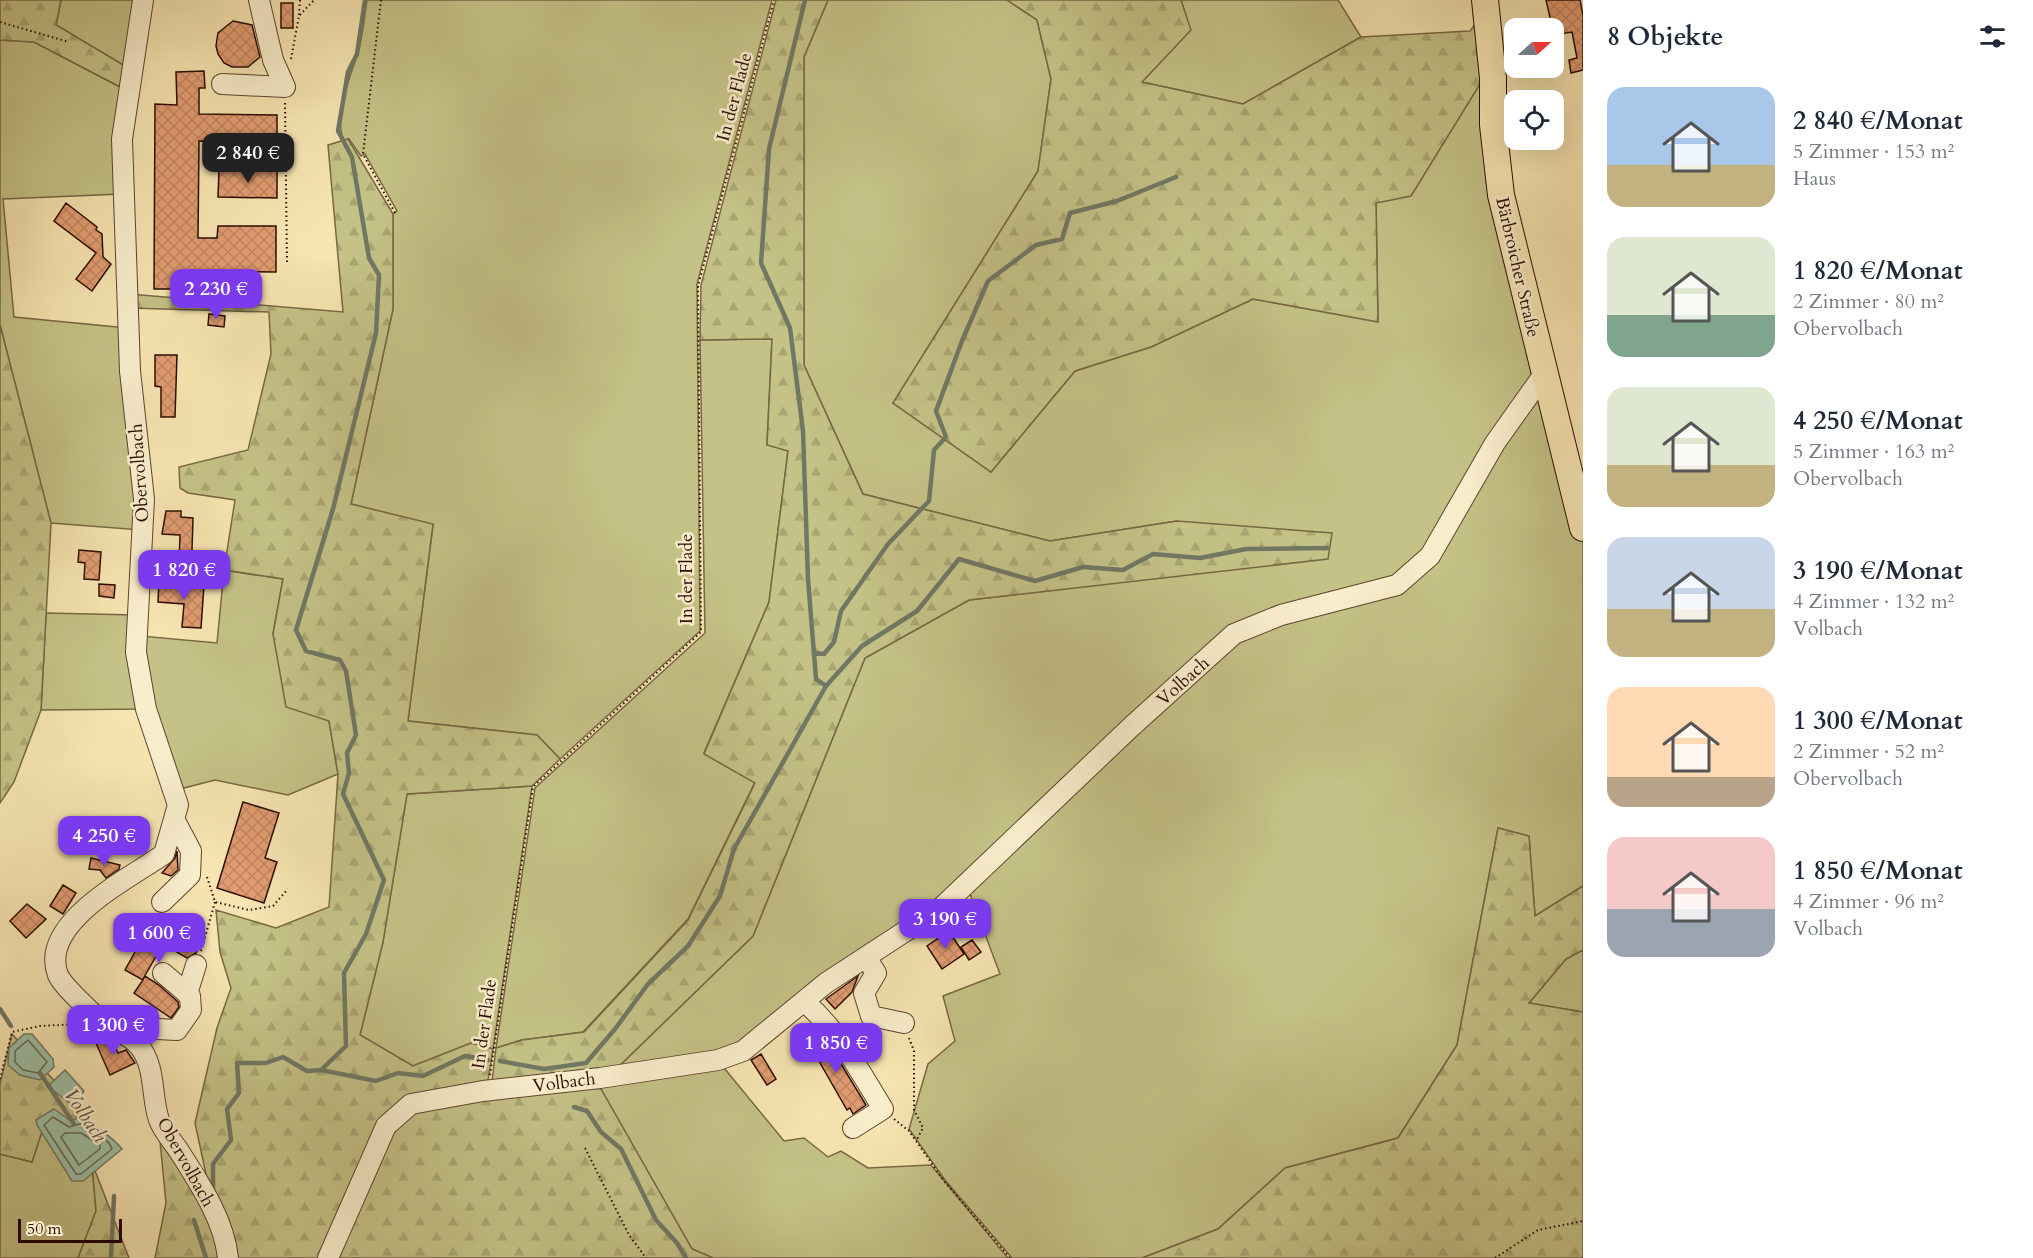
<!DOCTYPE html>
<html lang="de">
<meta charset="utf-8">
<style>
body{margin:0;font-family:Cardo,serif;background:#f6f6f7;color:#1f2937;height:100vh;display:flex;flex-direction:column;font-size:22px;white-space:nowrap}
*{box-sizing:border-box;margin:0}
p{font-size:20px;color:#747a83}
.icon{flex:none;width:33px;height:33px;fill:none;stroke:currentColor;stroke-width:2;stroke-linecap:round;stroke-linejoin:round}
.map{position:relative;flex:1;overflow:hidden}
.side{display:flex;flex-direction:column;background:#fff;width:450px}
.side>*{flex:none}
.needle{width:39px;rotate:69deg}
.buttons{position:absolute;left:1504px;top:18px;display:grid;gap:12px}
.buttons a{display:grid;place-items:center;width:60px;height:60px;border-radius:12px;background:#fff;box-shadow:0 6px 24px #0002;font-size:30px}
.scale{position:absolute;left:18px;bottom:15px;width:104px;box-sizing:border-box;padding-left:6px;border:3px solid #2c0c02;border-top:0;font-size:16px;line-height:21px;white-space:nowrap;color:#2c0c02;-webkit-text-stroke:4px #f9eecc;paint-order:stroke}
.price{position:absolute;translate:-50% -51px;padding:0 14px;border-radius:12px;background:#7c3aed;color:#fff;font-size:20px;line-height:39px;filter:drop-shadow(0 2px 3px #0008)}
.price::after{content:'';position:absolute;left:50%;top:36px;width:18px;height:14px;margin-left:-9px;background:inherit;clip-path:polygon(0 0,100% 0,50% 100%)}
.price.active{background:#222;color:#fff}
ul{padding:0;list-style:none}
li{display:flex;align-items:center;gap:18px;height:150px;padding:0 24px}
li span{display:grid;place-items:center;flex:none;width:168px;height:120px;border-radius:18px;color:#555}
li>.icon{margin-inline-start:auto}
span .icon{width:72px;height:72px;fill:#fffc;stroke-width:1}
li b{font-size:26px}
h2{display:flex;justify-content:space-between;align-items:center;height:72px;padding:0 24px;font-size:26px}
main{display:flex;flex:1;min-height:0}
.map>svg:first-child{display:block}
.green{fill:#c4c286;stroke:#786744;stroke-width:1.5}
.forest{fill:url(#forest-firs);stroke:#786744;stroke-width:1.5}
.water{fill:#9ec0a6;stroke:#707864;stroke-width:1.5}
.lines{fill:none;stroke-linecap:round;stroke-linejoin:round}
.shore{stroke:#656654;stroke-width:1.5}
.stream{stroke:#707864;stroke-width:4.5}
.building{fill:url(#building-cross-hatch);stroke:#2c0c02;stroke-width:1.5}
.minor-casing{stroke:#5e422e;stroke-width:22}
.major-casing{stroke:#2c0c02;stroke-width:28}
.path{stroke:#2c0c02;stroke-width:2;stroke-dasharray:1.5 3;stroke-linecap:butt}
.minor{stroke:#f9eecc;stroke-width:20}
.major{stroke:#f6e5b1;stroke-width:26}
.labels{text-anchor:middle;stroke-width:5;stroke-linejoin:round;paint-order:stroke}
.street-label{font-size:18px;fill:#2c0c02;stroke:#f9eecc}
.water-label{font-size:20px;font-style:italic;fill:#5a5444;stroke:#f9eecc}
</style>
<main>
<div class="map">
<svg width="1583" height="1258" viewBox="0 0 1583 1258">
<defs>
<pattern id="forest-firs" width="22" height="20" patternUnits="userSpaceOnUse" patternTransform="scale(1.5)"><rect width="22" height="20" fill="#c4c286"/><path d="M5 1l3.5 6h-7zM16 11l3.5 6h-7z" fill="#a9a672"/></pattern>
<pattern id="building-cross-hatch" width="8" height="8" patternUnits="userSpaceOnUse" patternTransform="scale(1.5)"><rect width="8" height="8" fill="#e19c71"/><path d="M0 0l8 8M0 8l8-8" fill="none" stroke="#c18560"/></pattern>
</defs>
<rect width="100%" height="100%" fill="#f6e5b1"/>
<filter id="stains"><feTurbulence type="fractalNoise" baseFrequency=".00333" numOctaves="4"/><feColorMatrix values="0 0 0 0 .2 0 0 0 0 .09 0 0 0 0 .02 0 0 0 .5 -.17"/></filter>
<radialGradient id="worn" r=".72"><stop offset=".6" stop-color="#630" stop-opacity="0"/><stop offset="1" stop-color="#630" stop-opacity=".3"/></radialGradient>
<!-- green -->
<path class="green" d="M61 0H140L130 69 56 25Z
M367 0H772L697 284 700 631 560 759 537 735 408 721 433 525 351 504 393 309V214L397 211 365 154 361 156 349 139 344 140C333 119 350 77 357 55 363 38 364 18 367 0Z
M828 0H1007L1037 20 1051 79 1038 171 893 403 991 472 1075 371 1151 347 1253 299 1378 321 1376 203 1496 58 1497 184 1539 371 1425 555 1394 583 1230 633 940 905 741 1049 611 1074 753 936 865 658 969 600 1328 558 1177 521 1050 541 863 494 804 365V57Z
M1181 0H1338L1361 37 1243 104 1142 82 1190 30Z
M0 40 34 42 126 90 122 194 3 199 14 317 127 328 141 530 51 523 0 325Z
M772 339 767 444 788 451 769 602 704 753 755 782 688 919 583 1032 522 1040 496 1048 535 788 705 633 700 340Z
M1541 376 1568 492 1583 542V886L1535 916 1529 836 1498 828 1457 1045 1398 1138 1285 1168 1218 1229 1142 1258H1012L945 1180 909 1129 928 1064 955 1041 943 996 1000 974 967 886 1236 636 1398 586Z
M224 570 283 579 273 634 329 721 338 774 288 795 215 780 176 790 149 709 141 636 217 643Z
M46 613 135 615 144 709 41 710Z
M532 786 493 1049 471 1043 413 1066 360 1035 383 942 407 794Z
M1583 950V1012L1529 1003 1566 959Z
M720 1063 784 1141 804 1138 828 1157 841 1151 868 1168 931 1165 1008 1258H713L692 1249 597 1082Z
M76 1105 92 1163 96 1211 78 1258H0V1154L32 1162 45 1122 77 1124Z"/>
<!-- forest -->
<path class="forest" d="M0 0H61L56 25 130 69 126 90 34 42 0 40Z
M776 0H828L804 57V365L863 494 1050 541 1177 521 1332 533 1328 559 969 600 865 658 753 936 611 1074 492 1081 496 1048 522 1040 584 1032 688 920 755 783 704 754 769 602 788 451 767 445 772 339 700 340 701 285Z
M1007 0H1181L1191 30 1142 82 1243 104 1361 37 1470 31 1487 9 1496 58 1411 196 1376 203 1378 322 1253 299 1151 347 1075 371 991 472 893 403 1038 171 1051 79 1037 20Z
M348 139 393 214V309L351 504 433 524 408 721 537 735 560 759 532 786 407 794 383 942 360 1035 413 1066 471 1043 493 1049 488 1080 482 1090 410 1102 325 1258H231L210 1193 195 1123 217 1028 231 988 220 952 216 910 276 928 329 907 338 774 329 721 286 707 273 634 283 579 224 570 235 500 188 493 180 488 179 467 248 450 271 354 269 312 130 308V294L343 312 328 145Z
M0 325 51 523 41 710 14 782 0 803Z
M1498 828 1529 836 1535 916 1583 886V950L1566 959 1529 1003 1583 1012V1258H1142L1218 1229 1285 1168 1398 1138 1457 1045Z
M12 1034 76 1105 77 1124 45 1122 32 1162 0 1154V1084Z
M597 1082 692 1249 713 1258H330L387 1127 412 1106Z
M159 1131 203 1195 226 1258H155L166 1203Z
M92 1163 129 1258H78L96 1211Z"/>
<!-- water -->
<path class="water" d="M24 1034H32L53 1059 54 1067 40 1080 20 1075 8 1065 9 1048Z
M65 1070 84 1091 73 1106 48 1086Z
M54 1109 71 1121 84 1115C96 1129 111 1135 122 1149L83 1181H72L37 1125 36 1120Z"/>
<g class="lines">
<!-- shore -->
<path class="shore" d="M28 1040 47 1062 38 1073 23 1070 15 1062V1051Z
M53 1117 69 1127 83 1123C91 1132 109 1138 112 1149L81 1174H76L44 1125Z
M65 1133H81L100 1145V1149L79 1165 61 1137Z"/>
<!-- stream -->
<path class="stream" d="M805 0 769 149 761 263 790 328 803 431 808 579 816 679 826 686
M814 653 824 654 834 642 841 611 888 544 929 501 934 450 946 437 936 411 962 341 988 281 1036 245 1062 239 1070 213 1117 201 1176 177
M0 1009 11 1026
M500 1061 544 1069 586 1063 615 1029 648 984 688 946 720 896 734 849 826 686 862 646 917 611 959 559 1035 581 1083 567 1123 570 1153 554 1200 558 1246 549 1327 548
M321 1070 346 1046 344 973 366 934 384 880 343 794 349 773 347 753 356 735 346 671 340 660 306 651 296 630 333 509 376 333 379 275 369 258 352 157 338 131 348 72 357 54 365 0
M40 1073 74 1124
M574 1107 587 1111 601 1132 621 1149 656 1220 677 1243 686 1258
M213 1189V1164L231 1140 227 1109 239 1093 237 1063H266L283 1057 307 1071 321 1070 376 1081 398 1073 423 1076 465 1056 488 1060
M194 1220 206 1258
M111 1258 114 1196"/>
</g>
<!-- building -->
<path class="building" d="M1546 0H1580L1583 15V70L1571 73 1569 60 1577 58 1572 32 1554 35Z
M281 3H293V28H281Z
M233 21 252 25 260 57 248 67H232L224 63 218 54 216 46 218 33Z
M204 71 205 88H199V114L277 115V142L199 141 198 238H217L218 226H276V272L200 271V289H154L155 104 177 105 176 72Z
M219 170 277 171V198L218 197Z
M66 203 97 227 96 230 102 234 103 257 111 264 92 291 76 279 96 253 54 221Z
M209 314 225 316 224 327 208 325Z
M155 355H177L175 417H161V387L155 386Z
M166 511H181V517L193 518 192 551H197V562L179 561 180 535 162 534Z
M79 550 101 552 99 580 84 579 85 563 78 562Z
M159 581 204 585 201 628 182 627 184 604 158 602Z
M99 584 115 585 114 598 99 596Z
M243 802 279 813 265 858 277 862 264 903 217 888Z
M177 851 178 870 171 876 162 873 175 858Z
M91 858 120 865 119 869 106 878 100 870 89 869Z
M63 885 76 893 63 914 50 906Z
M27 904 46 919 26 938 10 921Z
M153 920 201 944 196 953 187 958 163 944 143 979 145 976 159 985 178 1002 179 1007 171 1018 134 993 143 980 125 970Z
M949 931 964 954 942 969 927 946Z
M972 940 981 952 969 960 961 947Z
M858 976 852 992 835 1009 826 999Z
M814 1029 838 1059 866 1105 853 1114 850 1108 847 1110 808 1042 811 1041 807 1033Z
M104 1037 113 1042 118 1053 126 1050 135 1063 110 1075 95 1041Z
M867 1039 876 1055 867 1060 857 1044Z
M761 1054 776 1079 767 1085 751 1060Z"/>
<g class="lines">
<!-- minor casing -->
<g class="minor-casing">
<path id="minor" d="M143 0 122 139 130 371 144 499 136 652 146 709 178 805 164 854C130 878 38 923 58 975 62 984 74 995 82 1003 89 1010 97 1018 105 1024 117 1031 130 1035 139 1046 156 1066 151 1097 159 1120 163 1131 173 1142 179 1151 199 1183 224 1219 228 1258
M222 84 285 87 273 60 259 0
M162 902 190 875 191 851 174 819
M866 957 876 973 864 993 871 1016 904 1023
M187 994 196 965
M805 1002C839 1032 859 1070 883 1109L853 1128
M128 1035 137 1028 177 1030 191 1010 190 996 163 973
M328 1258 386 1126 411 1104 483 1091 600 1078 718 1060 743 1051 826 983 941 908 1132 726 1234 634 1281 615 1397 585 1430 556 1495 443 1544 374"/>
</g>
<!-- major casing -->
<g class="major-casing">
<path id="major" d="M1485 0 1493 78V125L1501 195 1583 528"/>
</g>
<!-- path -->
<path class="path" d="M381 0 363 154 395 213
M299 15 300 0
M0 22 69 42
M291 59 299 16 314 0
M285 103 287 263
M207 877 215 902 249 910 273 906 288 889
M201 951 215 902
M909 1038 914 1051V1110L923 1128 916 1141
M490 1075 533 787 701 632 698 286 774 0
M0 1079 12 1032 40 1026 80 1024
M894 1119 909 1131 944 1181 1010 1258
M585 1148 629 1235 646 1258
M1495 1258 1538 1230 1583 1221"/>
<!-- minor -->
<use href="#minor" class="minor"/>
<!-- major -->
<use href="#major" class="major"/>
</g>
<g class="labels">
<!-- street labels -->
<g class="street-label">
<text transform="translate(734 97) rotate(-75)" y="6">In der Flade</text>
<text transform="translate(1518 267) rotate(77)" y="6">Bärbroicher Straße</text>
<text transform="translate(139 473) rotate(-94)" y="6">Obervolbach</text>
<text transform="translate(686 579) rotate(-90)" y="6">In der Flade</text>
<text transform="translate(1183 681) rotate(-42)" y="6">Volbach</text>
<text transform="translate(484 1024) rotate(-82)" y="6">In der Flade</text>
<text transform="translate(564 1082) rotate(-7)" y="6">Volbach</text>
<text transform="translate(186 1162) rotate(61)" y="6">Obervolbach</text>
</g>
<!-- water labels -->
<g class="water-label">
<text transform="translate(86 1115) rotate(56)" y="7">Volbach</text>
</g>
</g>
<rect width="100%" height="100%" filter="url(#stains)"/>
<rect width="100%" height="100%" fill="url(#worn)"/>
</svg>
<div class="buttons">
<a><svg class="needle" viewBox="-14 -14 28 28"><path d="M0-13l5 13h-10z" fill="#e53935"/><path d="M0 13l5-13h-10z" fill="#747a83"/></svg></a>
<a><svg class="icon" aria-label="locate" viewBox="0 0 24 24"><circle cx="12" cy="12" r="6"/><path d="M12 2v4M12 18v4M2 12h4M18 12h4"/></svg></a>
</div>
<div class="scale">50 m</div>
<b class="price active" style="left:248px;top:184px">2 840 €</b>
<b class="price" style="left:216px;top:320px">2 230 €</b>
<b class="price" style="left:184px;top:601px">1 820 €</b>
<b class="price" style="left:104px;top:867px">4 250 €</b>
<b class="price" style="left:945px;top:950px">3 190 €</b>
<b class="price" style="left:159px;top:964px">1 600 €</b>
<b class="price" style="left:113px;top:1056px">1 300 €</b>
<b class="price" style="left:836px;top:1074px">1 850 €</b>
</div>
<section class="side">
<h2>8 Objekte<svg class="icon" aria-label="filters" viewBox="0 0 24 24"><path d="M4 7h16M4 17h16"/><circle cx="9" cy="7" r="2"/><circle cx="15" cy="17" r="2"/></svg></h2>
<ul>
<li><span style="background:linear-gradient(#a9c7e8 65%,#c2b280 0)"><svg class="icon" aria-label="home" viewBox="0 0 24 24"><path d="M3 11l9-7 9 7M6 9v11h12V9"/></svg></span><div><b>2 840 €/Monat</b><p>5 Zimmer · 153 m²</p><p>Haus</p></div></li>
<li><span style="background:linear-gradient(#dfe7d0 65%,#7fa58c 0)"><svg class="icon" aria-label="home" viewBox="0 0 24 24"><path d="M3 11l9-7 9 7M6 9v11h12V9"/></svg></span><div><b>1 820 €/Monat</b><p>2 Zimmer · 80 m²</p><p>Obervolbach</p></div></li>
<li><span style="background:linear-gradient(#dfe7d0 65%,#c2b280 0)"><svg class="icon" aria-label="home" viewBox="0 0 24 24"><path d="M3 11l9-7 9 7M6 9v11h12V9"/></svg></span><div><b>4 250 €/Monat</b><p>5 Zimmer · 163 m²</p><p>Obervolbach</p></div></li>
<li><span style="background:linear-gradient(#c9d6e8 60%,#c2b280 0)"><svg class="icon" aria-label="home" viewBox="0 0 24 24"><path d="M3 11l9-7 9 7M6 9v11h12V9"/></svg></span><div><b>3 190 €/Monat</b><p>4 Zimmer · 132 m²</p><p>Volbach</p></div></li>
<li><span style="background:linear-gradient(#ffd9b3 75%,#b9a48a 0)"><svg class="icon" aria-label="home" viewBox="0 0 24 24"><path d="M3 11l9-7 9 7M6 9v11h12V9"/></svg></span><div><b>1 300 €/Monat</b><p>2 Zimmer · 52 m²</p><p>Obervolbach</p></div></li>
<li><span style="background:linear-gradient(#f6c9c9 60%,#9aa5b1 0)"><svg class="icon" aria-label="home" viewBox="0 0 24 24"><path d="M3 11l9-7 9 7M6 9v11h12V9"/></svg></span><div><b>1 850 €/Monat</b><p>4 Zimmer · 96 m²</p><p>Volbach</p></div></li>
</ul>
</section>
</main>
